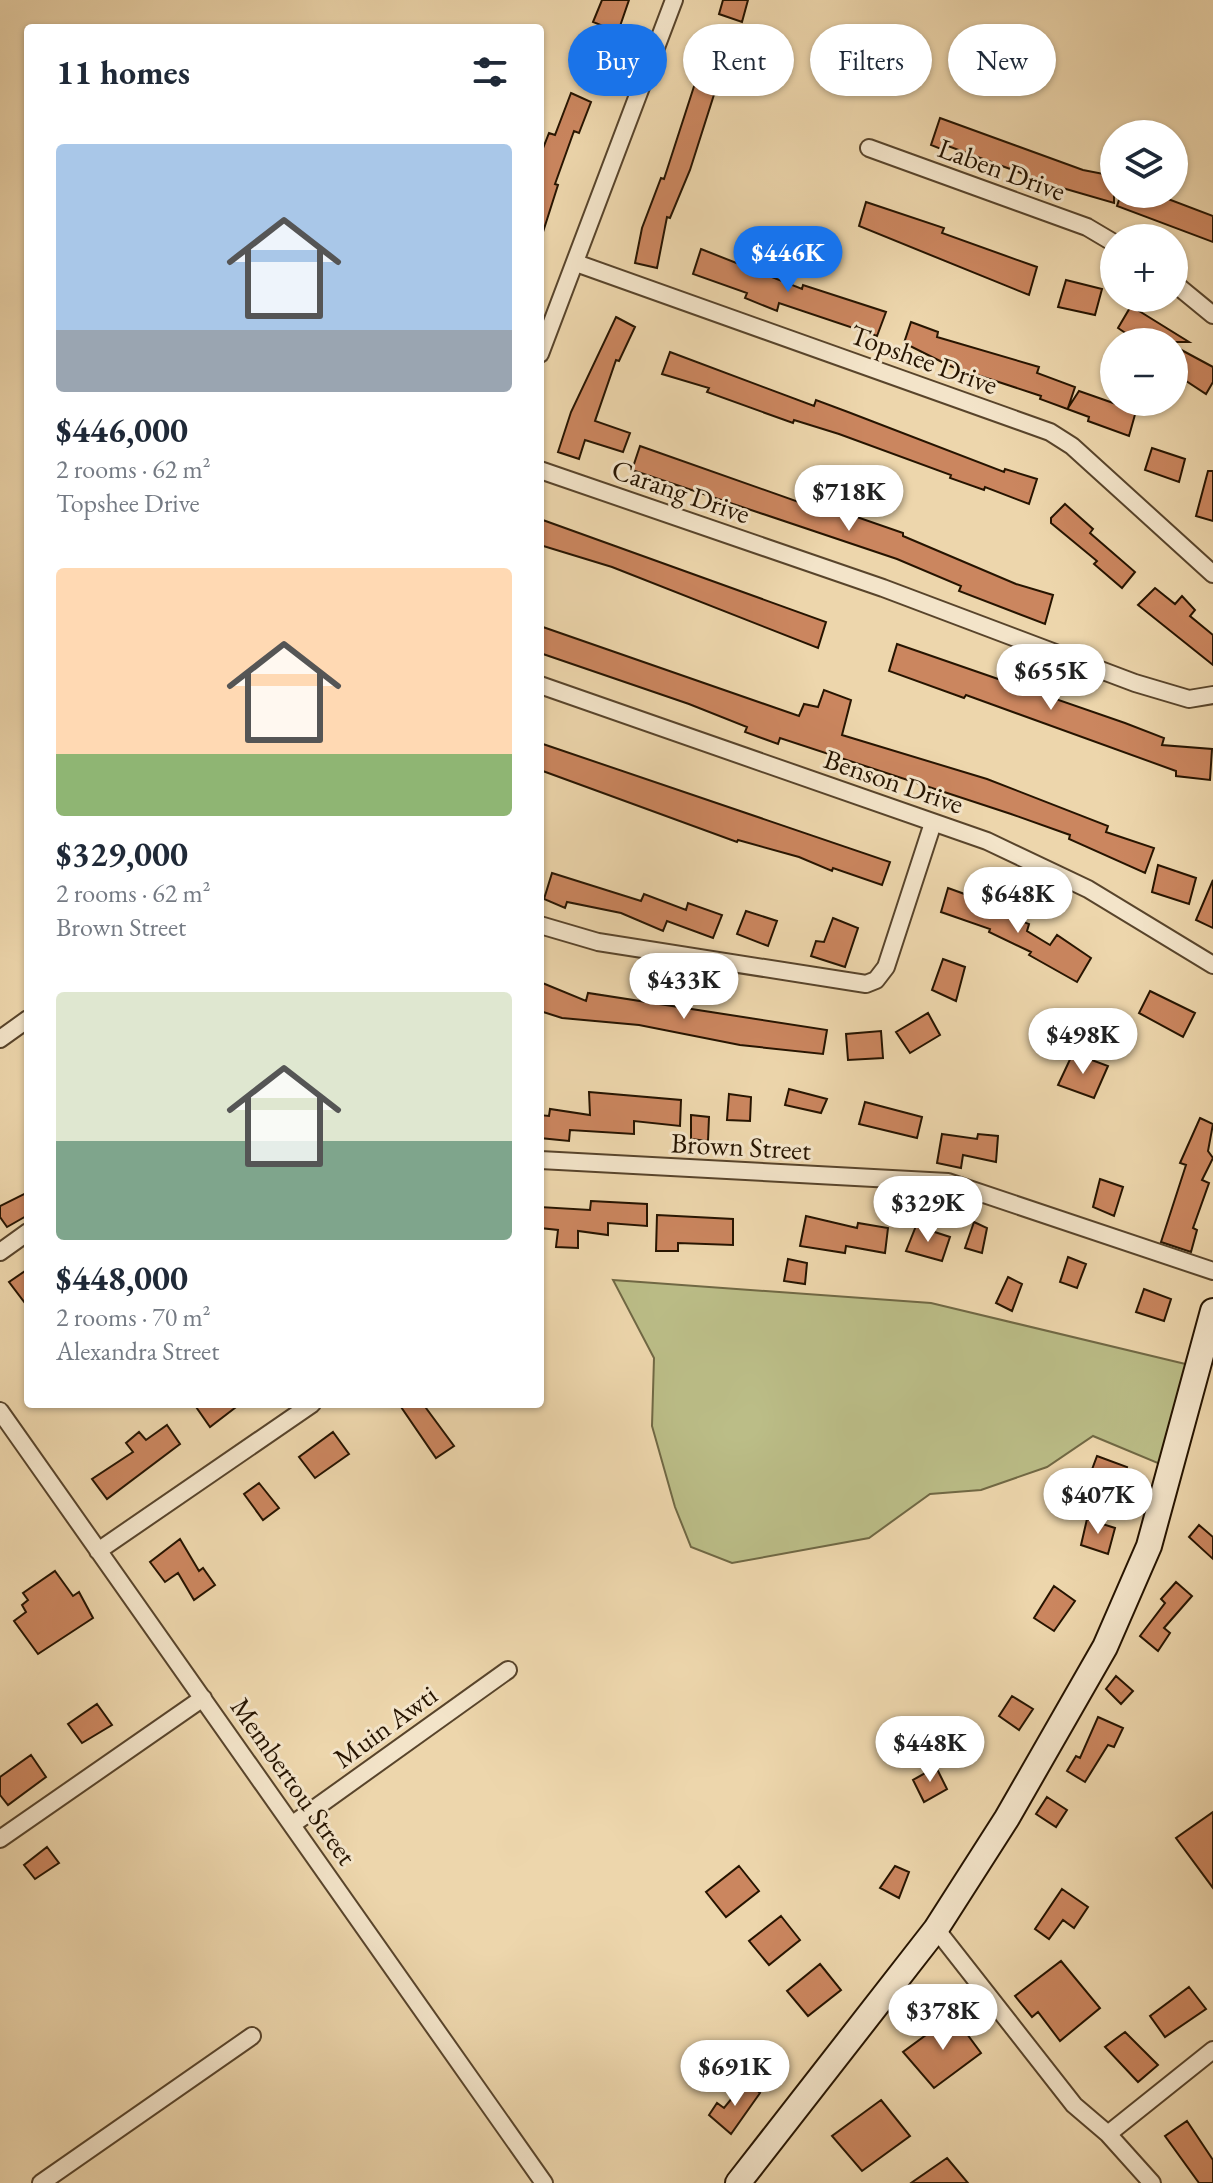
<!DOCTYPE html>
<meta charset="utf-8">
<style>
body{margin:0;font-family:"EB Garamond",serif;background:#f2f2f3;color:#1f2937;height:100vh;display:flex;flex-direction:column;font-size:30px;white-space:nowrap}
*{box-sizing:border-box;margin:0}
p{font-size:26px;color:#747a83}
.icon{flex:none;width:44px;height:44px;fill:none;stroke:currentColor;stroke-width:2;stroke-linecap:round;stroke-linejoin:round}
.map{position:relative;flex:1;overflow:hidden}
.side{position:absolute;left:24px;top:24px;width:520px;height:1384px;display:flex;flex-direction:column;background:#fff;border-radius:8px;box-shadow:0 2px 6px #0004}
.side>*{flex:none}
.hud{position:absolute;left:568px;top:24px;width:524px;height:72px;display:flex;gap:16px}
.controls{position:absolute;left:1100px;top:120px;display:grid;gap:16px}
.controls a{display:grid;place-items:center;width:88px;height:88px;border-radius:50%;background:#fff;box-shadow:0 2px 6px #0004;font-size:40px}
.price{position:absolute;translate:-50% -68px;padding:0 18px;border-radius:28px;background:#fff;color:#222;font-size:26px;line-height:52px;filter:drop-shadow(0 2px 4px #0008)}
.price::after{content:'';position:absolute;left:50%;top:48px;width:24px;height:18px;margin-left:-12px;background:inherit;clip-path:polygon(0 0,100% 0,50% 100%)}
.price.selected{background:#1a73e8;color:#fff}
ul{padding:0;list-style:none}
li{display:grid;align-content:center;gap:16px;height:424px;padding:0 32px}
li span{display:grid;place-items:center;height:248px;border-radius:8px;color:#555}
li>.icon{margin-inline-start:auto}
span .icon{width:144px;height:144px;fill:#fffc;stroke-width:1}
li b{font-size:34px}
h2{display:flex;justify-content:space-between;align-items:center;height:96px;padding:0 32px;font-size:34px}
.chip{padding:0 28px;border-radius:36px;background:#fff;box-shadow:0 2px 6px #0004;font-size:28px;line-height:72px}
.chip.selected{background:#1a73e8;color:#fff}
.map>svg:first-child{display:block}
.green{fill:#bbbd87;stroke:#706844;stroke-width:2}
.building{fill:#cb865f;stroke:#261400;stroke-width:2}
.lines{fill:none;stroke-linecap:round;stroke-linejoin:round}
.minor-casing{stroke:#58442b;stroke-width:20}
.secondary-casing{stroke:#261400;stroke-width:28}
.minor{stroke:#f3e4c9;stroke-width:16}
.secondary{stroke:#f3e4c9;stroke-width:24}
.labels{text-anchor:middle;stroke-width:6;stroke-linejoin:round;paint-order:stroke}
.street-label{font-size:28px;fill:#261400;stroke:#f3e4c9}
</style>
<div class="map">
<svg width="1213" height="2183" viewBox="0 0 1213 2183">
<rect width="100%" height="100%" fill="#edd6ac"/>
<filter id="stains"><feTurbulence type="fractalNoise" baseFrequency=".0025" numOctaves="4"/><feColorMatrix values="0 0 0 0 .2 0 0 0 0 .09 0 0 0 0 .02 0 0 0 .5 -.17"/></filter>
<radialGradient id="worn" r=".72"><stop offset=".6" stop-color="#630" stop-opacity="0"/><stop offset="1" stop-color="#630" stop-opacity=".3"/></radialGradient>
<!-- green -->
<path class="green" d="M613 1280 931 1303 1198 1367 1172 1469 1093 1436 1047 1467 981 1490 930 1494 869 1538 732 1563 691 1547 675 1507 652 1426 654 1358Z"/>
<!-- building -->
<path class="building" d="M602 0H629L618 32 593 22Z
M723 0H748L742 22 719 14Z
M698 74 718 82 690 170 670 218 667 217 657 268 635 263 642 228 661 178 664 179Z
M571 93 591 102 579 133 574 131 555 184 558 185 543 232H540V156L549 133 555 135Z
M940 118 1083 170 1114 176V203L1059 187 948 146 946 151 931 145Z
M1121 194H1155L1213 216V242L1117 206Z
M866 202 944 228 942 233 1037 267 1029 295 859 226Z
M701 249 802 289 803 285 886 312 877 336 779 303 777 311 745 298 747 293 693 274Z
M1066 280 1102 289 1095 315 1058 307Z
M1131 306 1189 342H1139L1118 328Z
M616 317 635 327 619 361 616 360 595 421 630 433 623 452 585 440 579 459 558 452 571 412Z
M911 322 938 332 937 337 1039 367 1037 373 1075 387 1068 408 1079 391 1136 411 1129 436 1088 421 1089 417 1040 399 1041 396 950 366 904 343Z
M1174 346 1213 367V382L1206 394 1174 373Z
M670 352 814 406 816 400 848 412 1004 472 1005 469 1037 479 1029 504 985 487 984 490 950 478 951 475 839 434 794 420 793 423 707 392 709 388 662 374Z
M640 446 827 512 828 507 903 533V536L1016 584 1053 595 1045 624 959 591 961 586 897 559 632 470Z
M1152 448 1185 459 1179 482 1145 470Z
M1208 471H1213V521L1196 516Z
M1065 504 1093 529 1090 533 1135 572 1122 588 1094 564 1097 561 1051 523V518Z
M540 519 826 622 818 648 612 567 540 545Z
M1155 588 1175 604 1182 596 1195 610 1190 616 1213 635V665L1138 605Z
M540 626 799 716 804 704 818 707 824 690 851 700 842 735 987 779 1108 826 1106 832 1154 848 1145 873 1069 839 1070 835 1011 814 780 738 778 744 745 732 747 727 689 704 540 653Z
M897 644 1125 723 1164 738 1162 745 1212 749 1210 780 1176 776V771L966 695 964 698 889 671Z
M540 743 890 862 882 885 833 868 832 871 799 857 738 840 737 842 540 770Z
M1158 865 1196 878 1189 904 1152 892Z
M552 873 641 901 644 894 686 910 688 903 722 915 713 938 667 921 663 931 621 913 567 902 565 908 544 899Z
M1213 880V928L1196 920Z
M948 888 981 900 980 905 1029 924 1027 931 1050 945 1057 935 1091 958 1077 982 1029 955 1031 952 989 932 990 929 941 912Z
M746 911 777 921 768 946 737 934Z
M833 918 858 928 845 967 811 956 816 941 824 942Z
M943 959 965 967 956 1001 932 990Z
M540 982 586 1001 588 993 827 1030 823 1054 740 1045 639 1025 562 1018 540 1011Z
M1150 991 1195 1013 1183 1037 1139 1013Z
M928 1013 940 1035 910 1053 896 1032Z
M881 1031 883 1058 848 1060 846 1034Z
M1073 1053 1108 1066 1094 1098 1058 1085Z
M789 1089 827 1099 821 1113 785 1105Z
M589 1092 681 1100 680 1126 634 1121V1134L570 1130 569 1141 540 1138V1115L549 1116 550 1109 590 1115Z
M729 1094 751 1097 750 1121 727 1120Z
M865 1102 922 1117 917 1138 859 1124Z
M691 1115 709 1117 708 1141 691 1139Z
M1200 1118 1213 1124 1208 1151 1213 1158 1202 1180 1209 1183 1193 1228 1197 1230 1191 1252 1161 1242 1186 1165 1180 1163Z
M942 1134 977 1139 978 1134 998 1136 996 1162 963 1155 961 1168 937 1163Z
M1100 1179 1123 1187 1114 1216 1093 1207Z
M28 1192V1215L7 1227 0 1217V1206Z
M591 1201 647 1204V1226L608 1223V1235L578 1231V1248L556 1247 558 1230 540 1228V1207L590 1210Z
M657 1215 733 1219V1245L678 1243V1251H656Z
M806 1216 857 1228 858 1223 888 1228 885 1253 846 1246 845 1253 800 1246Z
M974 1222 987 1228 982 1253 965 1248Z
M916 1226 950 1237 942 1261 906 1251Z
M1068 1257 1086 1264 1077 1288 1060 1282Z
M788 1259 807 1263 805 1284 784 1281Z
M28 1269V1307L9 1282Z
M1008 1277 1022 1284 1012 1311 996 1303Z
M1144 1289 1171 1299 1164 1321 1136 1312Z
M194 1404H240L210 1427Z
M399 1404H423L454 1446 436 1458Z
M167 1425 180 1444 107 1499 92 1479 133 1452 126 1443 139 1432 146 1440Z
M333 1432 349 1454 315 1478 299 1457Z
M1097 1456 1127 1467 1118 1494 1087 1483Z
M259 1483 279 1508 263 1520 244 1494Z
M1087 1519 1115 1528 1108 1554 1081 1545Z
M1199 1525 1213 1537V1559L1189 1537Z
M180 1539 199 1571 203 1568 215 1585 194 1600 178 1573 165 1582 150 1562Z
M55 1571 73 1596 79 1592 93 1618 38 1654 14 1621 26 1612 22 1605 28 1600 23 1593Z
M1176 1582 1192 1596 1164 1628 1170 1633 1158 1651 1140 1636 1165 1603 1161 1599Z
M1054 1586 1075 1601 1054 1631 1034 1618Z
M1116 1676 1133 1691 1121 1704 1106 1689Z
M1012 1696 1033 1709 1019 1730 999 1716Z
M97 1704 112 1725 82 1743 68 1724Z
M1098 1717 1123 1728 1114 1747 1108 1745 1085 1782 1067 1771 1076 1756 1080 1758Z
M31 1755 46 1777 8 1805 0 1795V1777Z
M936 1767 947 1789 924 1802 913 1780Z
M1047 1797 1067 1810 1056 1827 1036 1814Z
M1213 1812V1888L1176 1838Z
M47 1847 59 1863 35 1879 24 1865Z
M739 1866 759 1891 726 1917 706 1892Z
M895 1866 909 1872 899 1898 880 1888Z
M1062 1889 1088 1907 1074 1928 1063 1920 1049 1939 1035 1929Z
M781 1916 800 1940 769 1965 749 1941Z
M1061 1961 1100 2008 1060 2041 1038 2012 1032 2017 1015 1996Z
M820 1964 841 1990 808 2016 787 1991Z
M1189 1987 1206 2009 1165 2037 1150 2016Z
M953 2015 981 2053 934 2088 903 2052Z
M1125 2032 1158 2065 1138 2082 1105 2047Z
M746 2081 760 2093 731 2134 709 2115 717 2103 724 2108Z
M881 2100 910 2136 862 2171 832 2136Z
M1187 2121 1213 2160V2183H1199L1165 2136Z
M947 2158 968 2183H911Z"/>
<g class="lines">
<!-- minor casing -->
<g class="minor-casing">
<path id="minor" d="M869 148 1087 227 1114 243
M576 263 1050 432 1072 446 1213 574
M1174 283 1213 315
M540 354 674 0
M540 470 883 588 1135 683 1189 699 1213 695
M540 685 987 841 1088 889 1213 965
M540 925 598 942 866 984 876 980 886 967 933 823
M0 1039 28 1019
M540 1160 948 1182 1213 1271
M0 1252 28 1232
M0 1411 544 2183
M98 1551 312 1404
M293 1824 508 1670
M0 1839 203 1698
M936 1929 1074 2105 1108 2134 1152 2183
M1108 2134 1213 2050
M41 2183 252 2036"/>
</g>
<!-- secondary casing -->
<g class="secondary-casing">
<path id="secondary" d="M738 2183 936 1929 1007 1818 1105 1647 1149 1546 1213 1311"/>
</g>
<!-- minor -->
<use href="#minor" class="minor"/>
<!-- secondary -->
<use href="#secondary" class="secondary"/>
</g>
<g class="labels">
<!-- street labels -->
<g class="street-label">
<text transform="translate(1002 169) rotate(20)" y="10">Laben Drive</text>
<text transform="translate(924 359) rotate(20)" y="10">Topshee Drive</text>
<text transform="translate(681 491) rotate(19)" y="10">Carang Drive</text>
<text transform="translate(894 781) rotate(19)" y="10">Benson Drive</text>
<text transform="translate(741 1146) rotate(3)" y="10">Brown Street</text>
<text transform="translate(385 1726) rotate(-36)" y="10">Muin Awti</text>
<text transform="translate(294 1781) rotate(55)" y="10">Membertou Street</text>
</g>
</g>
<rect width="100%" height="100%" filter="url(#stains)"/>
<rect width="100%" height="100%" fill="url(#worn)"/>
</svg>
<div class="controls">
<a><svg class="icon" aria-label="layers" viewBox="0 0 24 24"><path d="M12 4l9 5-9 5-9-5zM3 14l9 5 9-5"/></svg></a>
<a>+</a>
<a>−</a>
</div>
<b class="price selected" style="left:788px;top:294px">$446K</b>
<b class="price" style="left:849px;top:533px">$718K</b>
<b class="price" style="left:1051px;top:712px">$655K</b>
<b class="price" style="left:1018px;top:935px">$648K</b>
<b class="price" style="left:684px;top:1021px">$433K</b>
<b class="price" style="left:1083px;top:1076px">$498K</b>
<b class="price" style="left:928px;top:1244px">$329K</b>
<b class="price" style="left:1098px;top:1536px">$407K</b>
<b class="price" style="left:930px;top:1784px">$448K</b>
<b class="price" style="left:943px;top:2052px">$378K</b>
<b class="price" style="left:735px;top:2108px">$691K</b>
<div class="hud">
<a class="chip selected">Buy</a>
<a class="chip">Rent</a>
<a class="chip">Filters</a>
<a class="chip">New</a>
</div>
<section class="side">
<h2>11 homes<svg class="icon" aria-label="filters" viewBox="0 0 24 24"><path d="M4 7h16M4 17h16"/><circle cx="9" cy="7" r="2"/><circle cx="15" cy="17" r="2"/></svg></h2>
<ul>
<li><span style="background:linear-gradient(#a9c7e8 75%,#9aa5b1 0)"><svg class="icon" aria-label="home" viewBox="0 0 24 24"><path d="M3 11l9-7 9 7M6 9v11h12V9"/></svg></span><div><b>$446,000</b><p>2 rooms · 62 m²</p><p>Topshee Drive</p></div></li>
<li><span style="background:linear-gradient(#ffd9b3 75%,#8fb573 0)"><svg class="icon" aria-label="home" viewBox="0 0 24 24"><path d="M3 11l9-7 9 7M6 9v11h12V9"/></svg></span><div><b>$329,000</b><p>2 rooms · 62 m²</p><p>Brown Street</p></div></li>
<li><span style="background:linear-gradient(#dfe7d0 60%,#7fa58c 0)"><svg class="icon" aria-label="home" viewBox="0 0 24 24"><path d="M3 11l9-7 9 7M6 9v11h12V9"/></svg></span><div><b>$448,000</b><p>2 rooms · 70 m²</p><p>Alexandra Street</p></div></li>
</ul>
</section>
</div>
